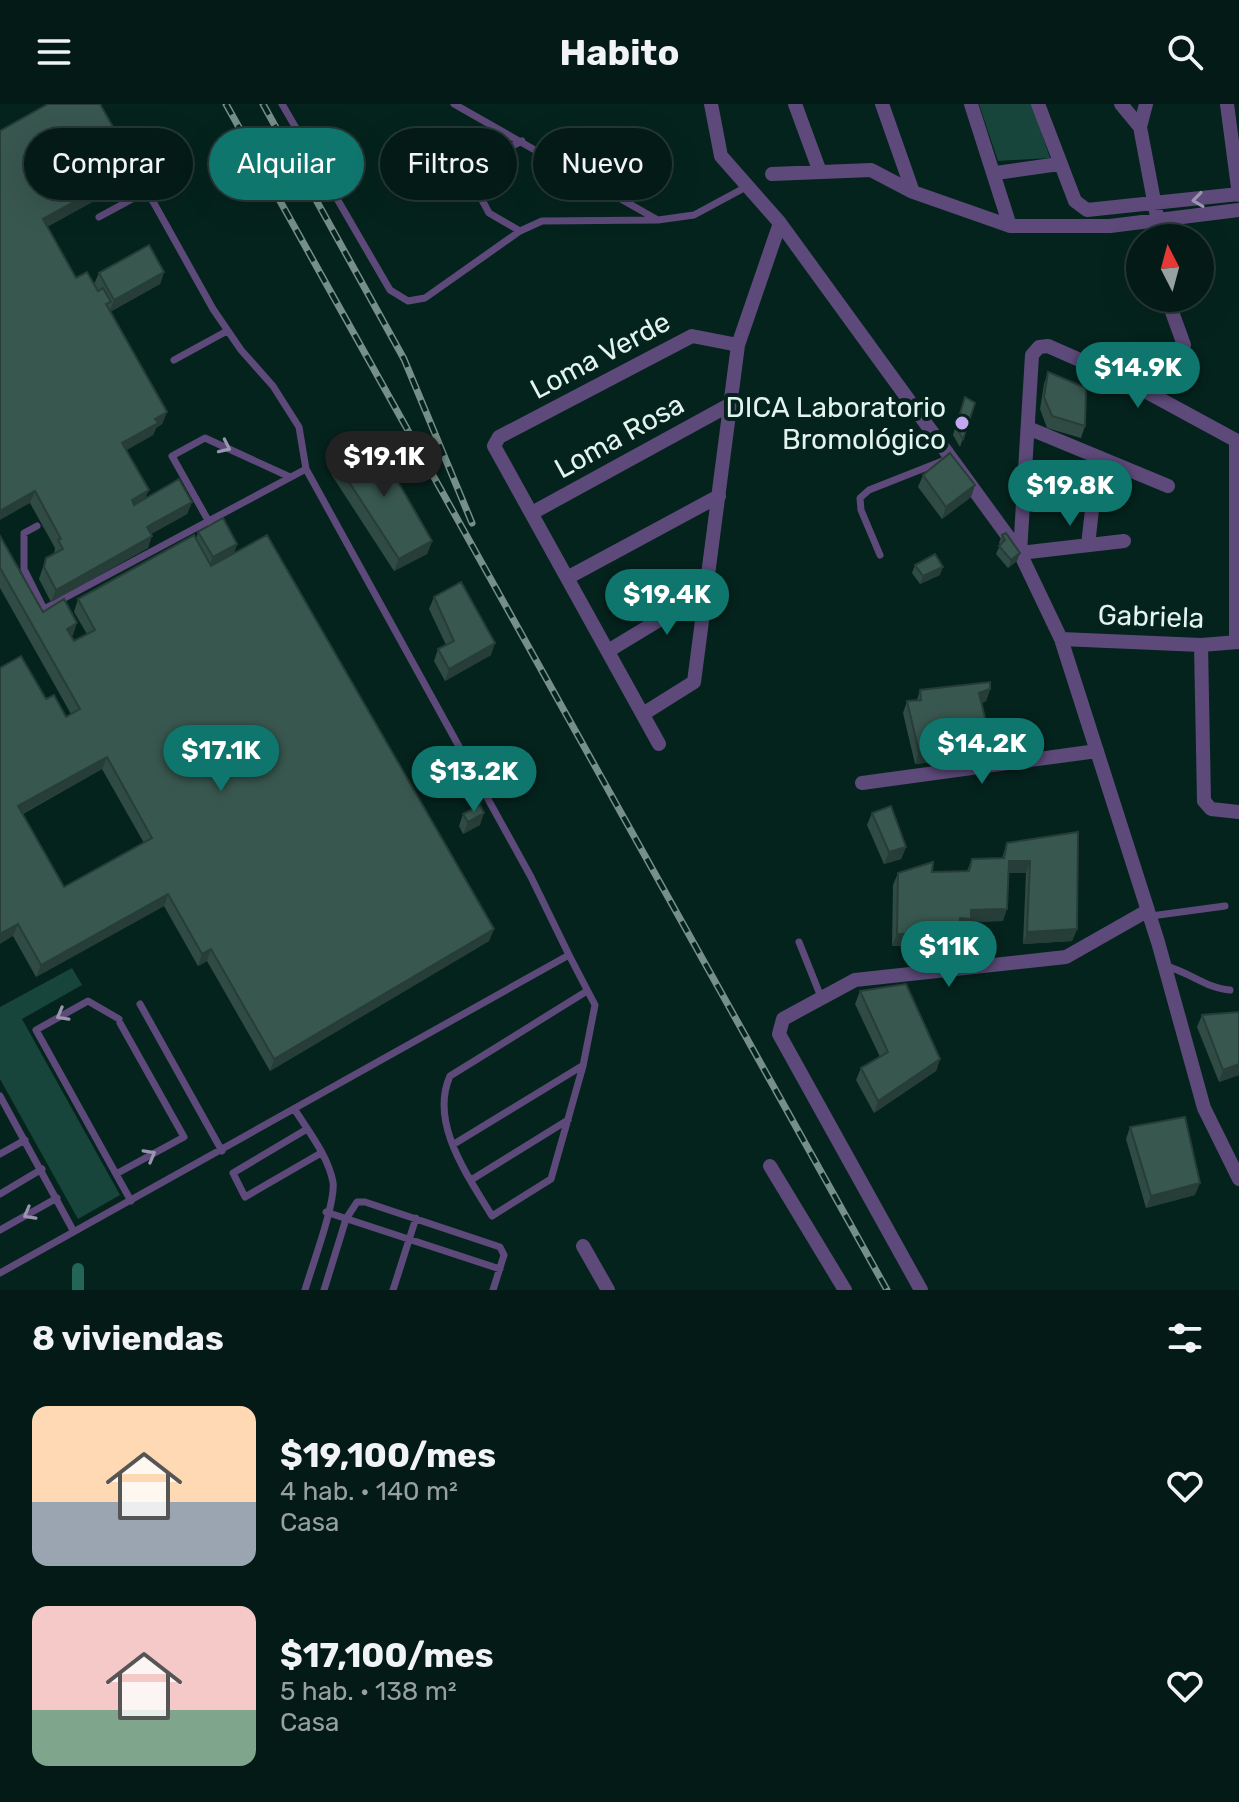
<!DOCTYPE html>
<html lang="es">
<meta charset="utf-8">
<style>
body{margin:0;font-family:Rubik,sans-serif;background:#122723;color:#f1f3f6;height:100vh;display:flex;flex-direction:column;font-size:30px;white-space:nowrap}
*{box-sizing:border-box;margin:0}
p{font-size:26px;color:#97a1a1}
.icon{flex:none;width:44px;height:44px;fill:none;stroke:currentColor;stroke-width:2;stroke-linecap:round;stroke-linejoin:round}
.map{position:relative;height:1186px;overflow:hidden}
.side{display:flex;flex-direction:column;background:#041a16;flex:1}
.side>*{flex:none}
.top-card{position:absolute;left:24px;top:24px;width:800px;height:72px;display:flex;gap:16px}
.needle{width:52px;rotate:354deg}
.tools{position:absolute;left:1126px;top:120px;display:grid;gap:16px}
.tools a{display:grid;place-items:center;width:88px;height:88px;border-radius:50%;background:#041a16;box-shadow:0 8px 32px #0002,0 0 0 2px #253835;font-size:40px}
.price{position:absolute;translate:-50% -68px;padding:0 18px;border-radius:28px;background:#0f766e;color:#fff;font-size:26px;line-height:52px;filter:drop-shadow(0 2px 4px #0008)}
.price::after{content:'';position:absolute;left:50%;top:48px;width:24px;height:18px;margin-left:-12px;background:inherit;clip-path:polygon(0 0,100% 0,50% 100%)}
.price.on{background:#222;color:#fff}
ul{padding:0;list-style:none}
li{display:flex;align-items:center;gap:24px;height:200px;padding:0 32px}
li span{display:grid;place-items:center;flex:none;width:224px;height:160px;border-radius:16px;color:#555}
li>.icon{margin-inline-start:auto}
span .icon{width:96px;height:96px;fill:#fffc;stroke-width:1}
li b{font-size:34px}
h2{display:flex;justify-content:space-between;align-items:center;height:96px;padding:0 32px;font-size:34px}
.pill{padding:0 28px;border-radius:36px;background:#041a16;box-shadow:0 8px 32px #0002,0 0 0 2px #253835;font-size:28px;line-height:72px}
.pill.on{background:#0f766e;color:#fff}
header{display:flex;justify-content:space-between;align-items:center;height:104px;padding:0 32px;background:#041a16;font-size:36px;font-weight:700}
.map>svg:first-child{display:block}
.green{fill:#18453b}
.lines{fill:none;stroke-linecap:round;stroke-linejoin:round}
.canal{stroke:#236557;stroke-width:12}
.lane{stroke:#5e4a7a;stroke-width:7}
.street{stroke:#5e4a7a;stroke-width:14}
.rail-casing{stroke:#778f89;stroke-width:7}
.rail{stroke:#05231d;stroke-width:4;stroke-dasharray:12;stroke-linecap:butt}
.wall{fill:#304b44;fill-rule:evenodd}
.shaded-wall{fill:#273d37}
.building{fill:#38574f;stroke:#273d37;stroke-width:2;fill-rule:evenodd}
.oneway{stroke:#9a96af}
.poi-dot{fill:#c5a7f1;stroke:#05231d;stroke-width:3}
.labels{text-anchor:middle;stroke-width:8;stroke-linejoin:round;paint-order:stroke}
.street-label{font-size:28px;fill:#e3f4ef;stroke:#05231d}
.poi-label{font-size:28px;fill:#e3f4ef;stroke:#05231d;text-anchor:end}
</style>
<header><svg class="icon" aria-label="menu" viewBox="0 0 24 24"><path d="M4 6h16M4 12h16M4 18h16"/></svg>Habito<svg class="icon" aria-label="search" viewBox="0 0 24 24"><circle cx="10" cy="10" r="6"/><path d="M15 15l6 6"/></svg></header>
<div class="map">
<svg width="1239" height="1186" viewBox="0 0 1239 1186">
<rect width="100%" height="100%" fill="#05231d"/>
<!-- green -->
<path class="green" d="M979 0H1032L1050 54 998 57Z
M72 864 82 881 22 915 120 1091 78 1115 0 975V903Z"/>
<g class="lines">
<!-- canal -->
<path class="canal" d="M78 1186V1165"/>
<!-- lane -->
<path class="lane" d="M282 0 390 186 408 197 425 194 520 127 542 117 658 116 694 111 746 83
M454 0 656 115
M99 113 147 87
M520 127 489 109 481 94 480 71 492 52 522 37
M174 256 227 227
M209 418 172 352 205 334 290 373
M37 422 24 429V465L44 505 306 365
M880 451 861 406 860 394 869 386 945 356
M1151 812 1225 802
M799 838 821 893
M569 851 595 901 583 962 551 1075 492 1112C468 1072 429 1019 450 972L587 887
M1165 862C1188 867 1207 885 1230 886
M140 900 222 1047
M119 915 88 897 36 926 131 1097
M0 992 74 1128
M295 1006C309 1028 328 1052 333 1078 336 1098 312 1162 305 1186
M307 1025 233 1069 245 1093 321 1049
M454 1040 582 962
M0 1050 25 1036
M116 1070 184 1033 120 919
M471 1076 568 1016
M0 1090 42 1065
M326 1108 500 1165
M0 1126 57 1094
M0 1169 569 851 531 773 306 365 299 323 273 282 241 246 213 205 131 58
M324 1186 346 1115 357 1098H365L500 1143 504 1151 493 1186
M393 1186 416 1114"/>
<!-- street -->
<path class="street" d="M711 0 721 52 780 119 1020 449 1061 535 1158 838 1204 1004 1239 1075
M795 0 820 68
M882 0 913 88
M971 0 1010 122
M1038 0 1075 97 1087 106 1239 90
M1121 0 1140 23
M1146 0 1140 23 1161 134
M1227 0 1239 91
M996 69 1059 60
M772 70 871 66 913 88 1010 122H1110L1239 106
M1167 194 1184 241
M1028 324 1168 382
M532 409 731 300
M1124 437 1020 449 1032 251 1039 243 1048 242 1123 275 1239 338
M1088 441 1098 353
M567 474 719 392
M1061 535 1201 541 1239 538
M1236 538V337
M1201 541 1204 697 1211 705 1239 708
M608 547 707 487
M643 610 694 578 738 241 780 119
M659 640 494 342 499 333 692 232 738 241
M862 679 1097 647
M770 1062 845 1186
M583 1142 608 1186
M921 1186 779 930 783 915 855 876 1066 853 1147 807"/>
<!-- rail casing -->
<g class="rail-casing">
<path id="rail" d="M226 0 887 1186
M263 0 404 255 472 419"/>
</g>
<!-- rail -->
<use href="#rail" class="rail"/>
</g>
<!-- wall -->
<path class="wall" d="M0 27 136 64 132 76 47 123 76 174 94 180 99 169 164 168 160 180 110 208 167 308 162 320 156 324 153 331 126 346 146 394 192 398 187 410 151 430 148 444 51 498 39 475 46 454 54 450 55 444 30 399Z
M1048 268 1085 322 1081 334 1047 324 1040 305 1044 280Z
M975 299 960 343 953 331 962 302Z
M336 358 432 437 427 450 394 467 331 370Z
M923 371 975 381 971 393 942 415 918 383Z
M198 428 237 440 234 449 494 825 489 837 270 967 207 857 198 862 164 802 36 873 13 832 0 564 46 595 66 613 71 610 0 484V432L43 508 73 531 71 532 74 537 87 530 74 508 78 495 196 435ZM102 665 144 739 64 783 23 710Z
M1002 431 1017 457 1008 464 996 450 1000 441 999 439Z
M915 461 940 471 920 480 912 469Z
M434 493 491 551 445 577 434 557 438 545 446 541 429 505Z
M990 585 986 597 982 599 991 639 986 652 915 660 903 609 907 597 917 596 920 586Z
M872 709 906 743 901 755 884 760 867 721Z
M463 710 480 721 463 730 459 722Z
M1078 728 1077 825 1072 837 1023 840 1026 769H1008L1003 817 970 818 966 827H960L955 842H892L893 781 898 769 967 767 972 755 1002 754 1007 739Z
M860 887 940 955 936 967 874 1009 856 976 861 964 880 953 855 900Z
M1239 908V971L1219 978 1197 923 1202 911Z
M1130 1023 1195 1091 1146 1104 1126 1035Z"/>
<!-- shaded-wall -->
<path class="shaded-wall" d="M136 64 132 76 39 127 43 115Z
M164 168 160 180 109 208 114 196Z
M167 308 162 320 156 324 153 331 118 351 122 339 155 315Z
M975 381 971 393 942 415 946 403Z
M149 386 144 398 127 408 132 396Z
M35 387 30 399 0 416V407Z
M192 398 187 410 142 435 147 423Z
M152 432 148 444 51 498 56 486Z
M432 437 427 450 394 467 399 455Z
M237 440 233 452 208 465 213 453Z
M1020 449 1017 457 1008 464 1011 456Z
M943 463 940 471 920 480 923 472Z
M77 519 73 531 62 537 67 525Z
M495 539 491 551 445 577 449 565Z
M990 585 986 597 975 601 979 589Z
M991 639 986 652 915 660 919 648Z
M107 653 102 665 14 714 18 702Z
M484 709 480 721 463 730 468 718Z
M906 743 901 755 884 760 889 748Z
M1009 757H1030L1026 769H1004Z
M168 790 164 802 36 873 41 861Z
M1007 805 1003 817 970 818 966 827H956L960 814 971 806Z
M18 820 13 832 0 840V830Z
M494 825 489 837 270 967 274 955Z
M1077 825 1072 837 1023 840 1027 828Z
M897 830H960L955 842H892Z
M211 845 207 857 198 862 202 850Z
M940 955 936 967 874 1009 878 997Z
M1239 960V971L1219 978 1223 966Z
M1200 1079 1195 1091 1146 1104 1151 1092Z"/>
<!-- building -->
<path class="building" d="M48 0H100L136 64 43 115 76 174 87 168 98 187 103 184 111 198 106 200 167 308 155 315 158 319 122 339 149 386 132 396 134 401 179 375 192 398 147 423 152 432 56 486 44 463 46 454 63 445 58 436 61 435 35 387 0 407V27Z
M149 141 164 168 114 196 99 169Z
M1048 268 1086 284 1085 322 1052 312 1044 293Z
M965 293 975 299 963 335 956 323Z
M374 336 432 437 399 455 336 358Z
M950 349 975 381 946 403 923 371Z
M223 414 237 440 213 453 198 428Z
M1006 429 1020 449 1011 456 999 442 1005 436 1002 431Z
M194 431 211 462 267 431 494 825 274 955 211 845 202 850 168 790 41 861 18 820 0 830V564L21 552 46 595 54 591 66 613 80 605 0 464V432L43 508 64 495 77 519 67 525 74 537 95 526 78 495ZM107 653 152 734 64 783 18 702Z
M935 450 943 463 923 472 915 461Z
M461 478 495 539 449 565 438 545 454 537 434 493Z
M990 578V585L979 589 991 639 919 648 907 597 921 596 920 586Z
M480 701 484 709 468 718 463 710Z
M891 702 906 743 889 748 872 709Z
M1078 728 1077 825 1027 828 1030 757H1009L1007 805 971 806V815L960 814V830H897L898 769 933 758 932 768 969 767 972 755 1004 754 1007 739Z
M906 880 940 955 878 997 861 964 888 948 860 887Z
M1239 908V960L1223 966 1202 911Z
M1185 1013 1200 1079 1151 1092 1130 1023Z"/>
<!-- one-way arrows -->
<defs><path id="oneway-chevron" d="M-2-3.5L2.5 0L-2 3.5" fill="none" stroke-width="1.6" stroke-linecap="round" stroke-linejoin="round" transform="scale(2)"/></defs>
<g class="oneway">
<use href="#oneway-chevron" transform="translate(1198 96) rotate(172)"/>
<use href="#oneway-chevron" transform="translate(225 343) rotate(25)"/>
<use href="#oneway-chevron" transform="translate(62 911) rotate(151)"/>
<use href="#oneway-chevron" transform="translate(150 1051) rotate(-29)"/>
<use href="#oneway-chevron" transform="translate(29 1110) rotate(151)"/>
</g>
<!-- markers -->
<circle class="poi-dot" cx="962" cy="319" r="8"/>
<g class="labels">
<!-- street labels -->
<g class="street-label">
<text transform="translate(600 251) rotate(-28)" y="10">Loma Verde</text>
<text transform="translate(619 332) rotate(-29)" y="10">Loma Rosa</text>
<text transform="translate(1151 512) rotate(2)" y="10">Gabriela</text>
</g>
<!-- poi labels -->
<g class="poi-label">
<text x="946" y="313">DICA Laboratorio<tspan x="946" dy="32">Bromológico</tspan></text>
</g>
</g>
</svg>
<div class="tools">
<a><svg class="needle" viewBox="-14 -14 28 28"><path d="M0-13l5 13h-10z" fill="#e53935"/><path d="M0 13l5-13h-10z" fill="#97a1a1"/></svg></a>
</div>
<b class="price" style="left:1138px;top:306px">$14.9K</b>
<b class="price on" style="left:384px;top:395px">$19.1K</b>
<b class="price" style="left:1070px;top:424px">$19.8K</b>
<b class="price" style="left:667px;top:533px">$19.4K</b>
<b class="price" style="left:982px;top:682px">$14.2K</b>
<b class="price" style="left:221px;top:689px">$17.1K</b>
<b class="price" style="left:474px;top:710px">$13.2K</b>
<b class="price" style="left:949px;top:885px">$11K</b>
<div class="top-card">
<a class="pill">Comprar</a>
<a class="pill on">Alquilar</a>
<a class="pill">Filtros</a>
<a class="pill">Nuevo</a>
</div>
</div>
<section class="side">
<h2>8 viviendas<svg class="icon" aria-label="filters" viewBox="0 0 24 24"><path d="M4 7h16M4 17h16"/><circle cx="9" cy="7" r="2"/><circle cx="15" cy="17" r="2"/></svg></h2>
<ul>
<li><span style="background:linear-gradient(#ffd9b3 60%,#9aa5b1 0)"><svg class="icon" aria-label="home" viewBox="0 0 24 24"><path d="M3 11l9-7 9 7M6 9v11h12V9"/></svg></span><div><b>$19,100/mes</b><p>4 hab. · 140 m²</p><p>Casa</p></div><svg class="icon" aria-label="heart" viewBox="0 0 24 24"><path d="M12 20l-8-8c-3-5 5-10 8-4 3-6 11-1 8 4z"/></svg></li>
<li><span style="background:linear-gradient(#f6c9c9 65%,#7fa58c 0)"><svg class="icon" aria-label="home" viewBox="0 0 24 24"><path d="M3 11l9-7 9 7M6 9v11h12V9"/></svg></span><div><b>$17,100/mes</b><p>5 hab. · 138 m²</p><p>Casa</p></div><svg class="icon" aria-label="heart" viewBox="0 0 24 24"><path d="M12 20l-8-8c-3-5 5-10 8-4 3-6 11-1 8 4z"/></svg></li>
</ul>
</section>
